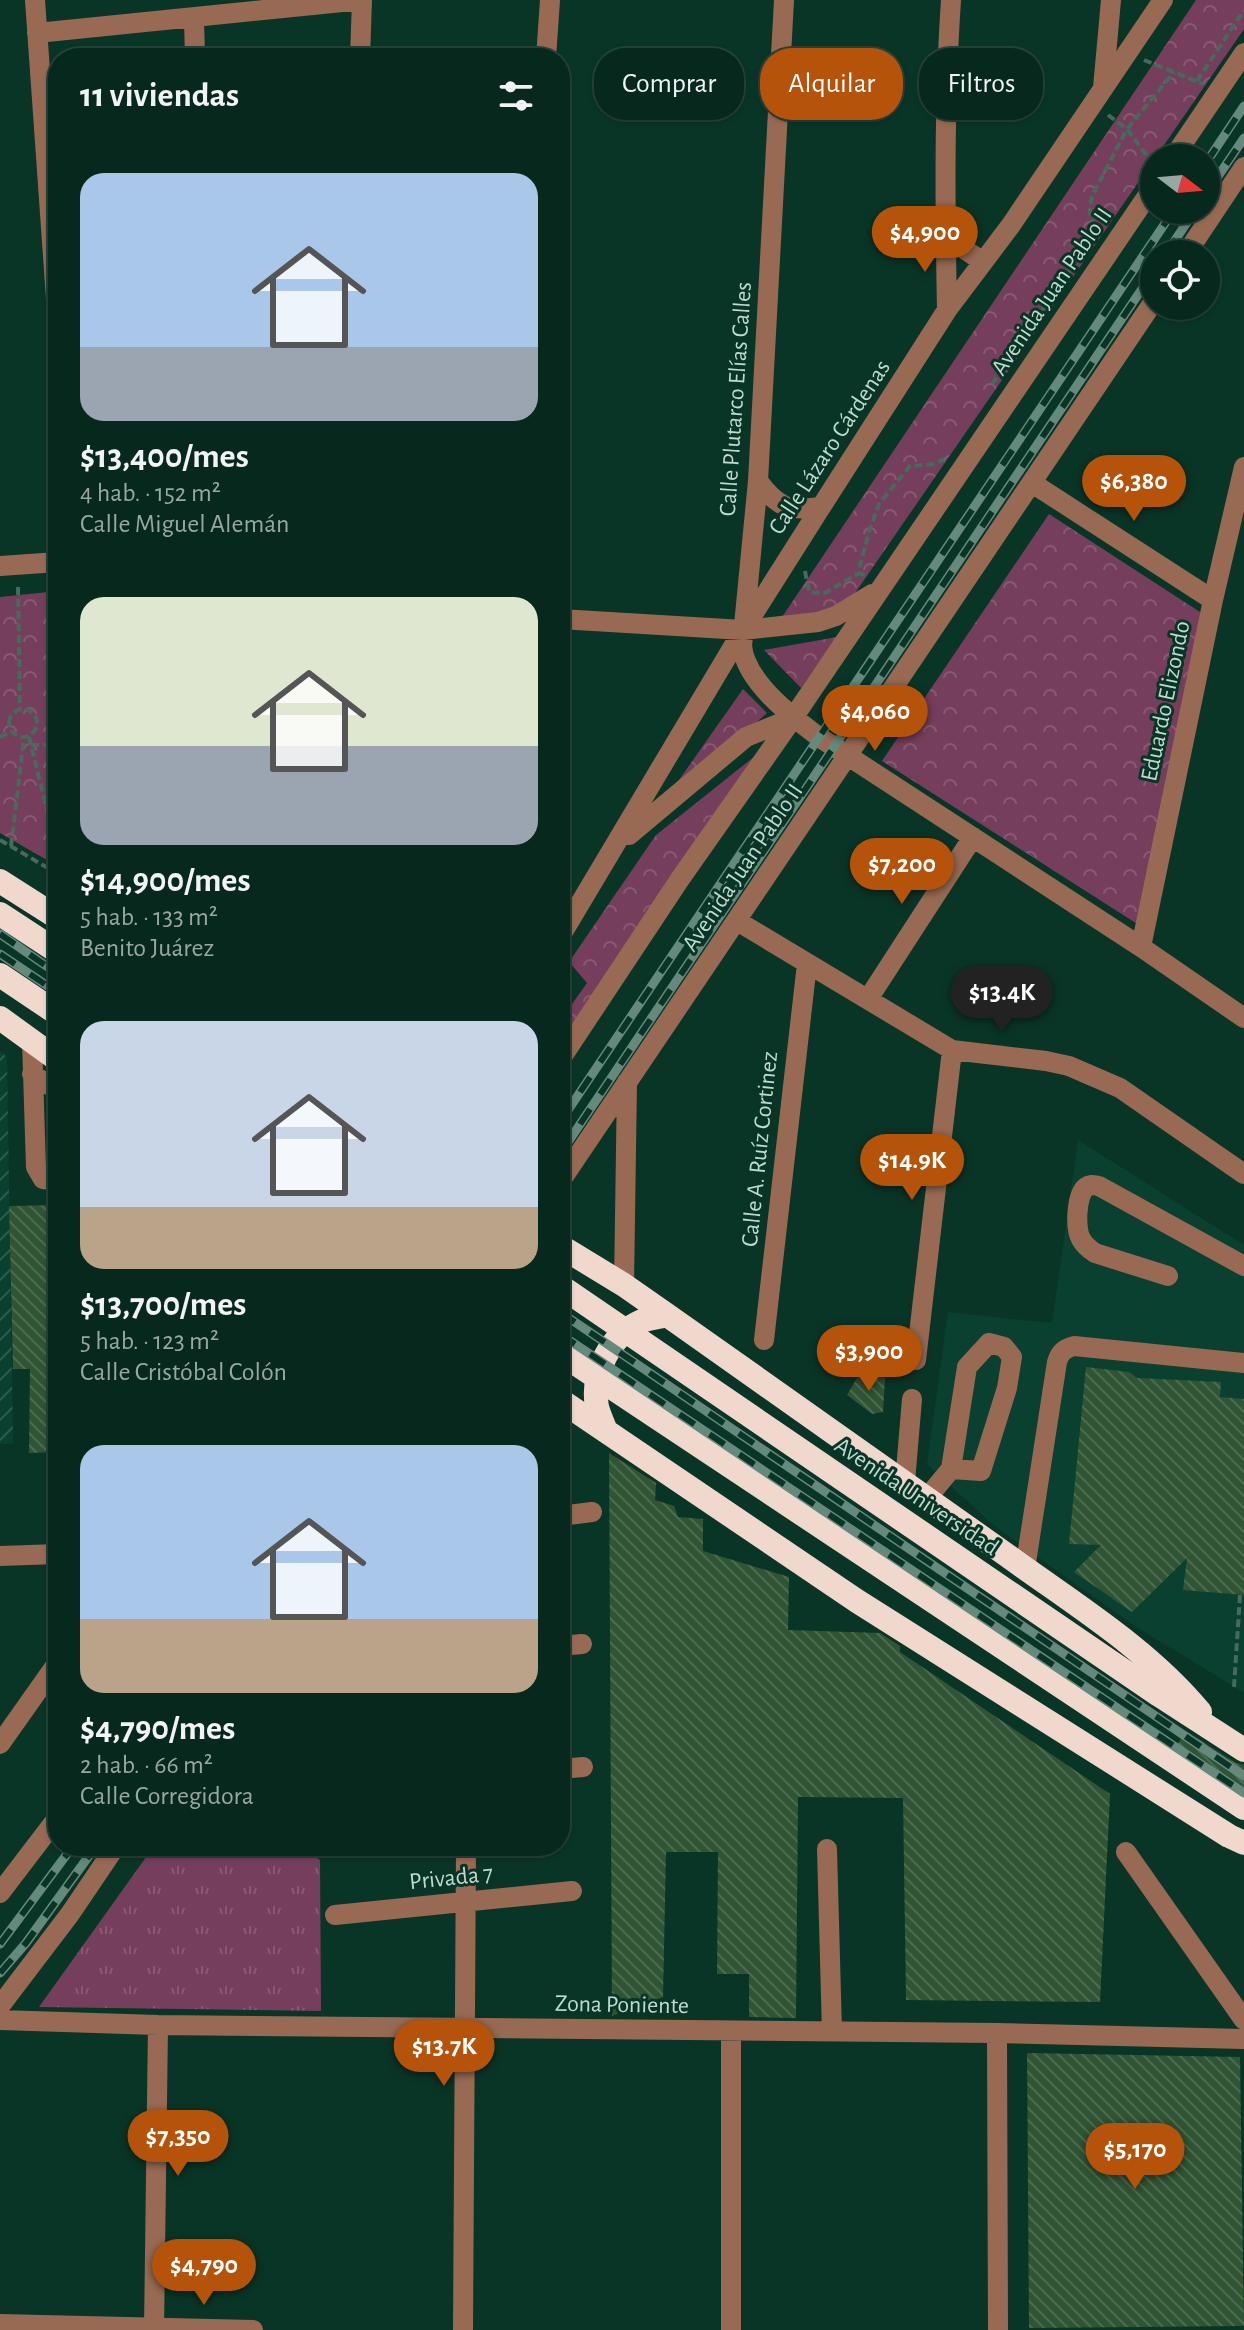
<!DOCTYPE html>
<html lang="es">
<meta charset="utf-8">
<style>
body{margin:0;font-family:"Alegreya Sans",sans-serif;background:#15342a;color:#f1f3f6;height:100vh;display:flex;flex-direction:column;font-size:30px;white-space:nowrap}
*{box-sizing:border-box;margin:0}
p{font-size:26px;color:#98a6a4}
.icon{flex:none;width:44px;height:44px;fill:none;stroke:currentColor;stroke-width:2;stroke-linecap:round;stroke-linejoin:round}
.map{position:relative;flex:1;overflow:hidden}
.panel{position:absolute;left:48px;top:48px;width:522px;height:1808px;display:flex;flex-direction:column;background:#07281d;border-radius:32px;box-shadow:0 2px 6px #0004,0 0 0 2px #28443b}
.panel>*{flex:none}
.hud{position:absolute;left:594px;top:48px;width:530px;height:72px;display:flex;gap:16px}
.needle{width:52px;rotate:106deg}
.controls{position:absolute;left:1140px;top:144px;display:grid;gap:16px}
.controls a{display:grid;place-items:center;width:80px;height:80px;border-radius:50%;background:#07281d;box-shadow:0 2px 6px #0004,0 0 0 2px #28443b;font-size:40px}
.price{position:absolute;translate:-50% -68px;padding:0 18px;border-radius:28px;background:#b45309;color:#fff;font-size:26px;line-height:52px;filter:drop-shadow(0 2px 4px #0008)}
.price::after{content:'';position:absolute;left:50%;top:48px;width:24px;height:18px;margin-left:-12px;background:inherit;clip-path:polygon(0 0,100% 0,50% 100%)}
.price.active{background:#222;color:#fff}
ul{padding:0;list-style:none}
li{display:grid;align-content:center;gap:16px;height:424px;padding:0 32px}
li span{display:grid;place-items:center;height:248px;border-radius:24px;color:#555}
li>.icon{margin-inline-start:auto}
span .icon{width:144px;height:144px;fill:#fffc;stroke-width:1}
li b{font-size:34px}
h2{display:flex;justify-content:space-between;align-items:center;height:96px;padding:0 32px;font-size:34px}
.tag{padding:0 28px;border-radius:32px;background:#07281d;box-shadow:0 2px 6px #0004,0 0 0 2px #28443b;font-size:28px;line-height:72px}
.tag.active{background:#b45309;color:#fff}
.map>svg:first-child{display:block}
.built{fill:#0a402f}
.industrial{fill:url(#industrial-furrows)}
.grass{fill:url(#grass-tufts)}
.forest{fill:url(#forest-crowns)}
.building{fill:url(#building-back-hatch)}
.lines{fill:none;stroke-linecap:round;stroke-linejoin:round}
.path{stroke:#446b5d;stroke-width:4;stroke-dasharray:8 4;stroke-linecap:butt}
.minor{stroke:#996a53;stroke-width:20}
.highway{stroke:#f0d8cd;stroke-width:24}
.rail-casing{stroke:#65897c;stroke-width:9}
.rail{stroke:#093527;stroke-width:6;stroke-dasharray:18;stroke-linecap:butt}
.labels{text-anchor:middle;stroke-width:6;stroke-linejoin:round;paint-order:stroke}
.street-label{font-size:24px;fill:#bfdbcf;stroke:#093527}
</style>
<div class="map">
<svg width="1244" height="2330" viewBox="0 0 1244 2330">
<defs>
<pattern id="industrial-furrows" width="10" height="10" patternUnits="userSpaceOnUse" patternTransform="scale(2)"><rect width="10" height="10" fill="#0a402f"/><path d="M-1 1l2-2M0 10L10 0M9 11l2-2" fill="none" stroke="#2c5b4c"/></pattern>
<pattern id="grass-tufts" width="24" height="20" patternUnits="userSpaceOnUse" patternTransform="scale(2)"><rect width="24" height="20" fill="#763e5d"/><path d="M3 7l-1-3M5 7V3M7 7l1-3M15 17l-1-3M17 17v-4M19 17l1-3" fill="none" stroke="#885973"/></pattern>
<pattern id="forest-crowns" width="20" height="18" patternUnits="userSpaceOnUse" patternTransform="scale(2)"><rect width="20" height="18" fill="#763e5d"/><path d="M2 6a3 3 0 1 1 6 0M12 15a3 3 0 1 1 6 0" fill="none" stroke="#885973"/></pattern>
<pattern id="building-back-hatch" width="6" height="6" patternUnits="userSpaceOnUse" patternTransform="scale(2)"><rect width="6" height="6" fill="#305434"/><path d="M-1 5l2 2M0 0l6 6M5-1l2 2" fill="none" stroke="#4c6c50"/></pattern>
</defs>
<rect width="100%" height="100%" fill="#093527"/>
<!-- built -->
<path class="built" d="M1078 1140 1244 1245V1693L1132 1624 1010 1537 991 1523 927 1464 948 1312 1052 1323Z"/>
<!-- industrial -->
<path class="industrial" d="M0 1051 7 1057 13 1444H0Z"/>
<!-- grass -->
<path class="grass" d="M154 1846H300L320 1860 321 2011 39 2007Z"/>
<!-- forest -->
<path class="forest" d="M1196 0H1244V29L842 612 780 620Z
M1049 514 1203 614 1142 927 882 761Z
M58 591V845L47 860 0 833V597Z
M837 637 801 688 764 650Z
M743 689 767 713 660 807Z
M755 756 560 1054V1021L587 983 569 962 656 835Z"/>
<!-- building -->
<path class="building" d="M58 1205V1452L29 1453 30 1369H13L9 1206Z
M1086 1367 1129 1372 1137 1378 1221 1382 1220 1397 1244 1399V1595L1183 1590 1187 1558 1132 1612 1074 1572 1101 1545 1069 1544Z
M860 1373 885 1378 883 1412 872 1414 847 1395Z
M609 1453 656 1483 655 1500 674 1506 678 1517 703 1519V1551L789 1577 788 1630 880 1633 900 1646V1652L1110 1794 1100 2002 906 2000 903 1798 798 1797 796 2018 749 2017V1974H717L718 1852H666L663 1997 612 2016Z
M1186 1731 1236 1763 1244 1765V1790L1177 1745Z
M1027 2053 1240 2057 1244 2326 1029 2328Z"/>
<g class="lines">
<!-- path -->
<path class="path" d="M1144 60 1203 84
M1197 81 1244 10
M1108 115 1127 129 1153 164
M1092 239 1094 236 1090 210 1092 196 1127 129 1174 72
M992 384 1075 263
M805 571 809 592 825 593 859 573
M865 575 859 573V569L869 532 879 504 910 466 935 464 944 459
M18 587 20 709
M9 723a14 14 0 1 1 28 0a14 14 0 1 1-28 0Z
M0 737 12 732
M29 737 58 854
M31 745H58
M0 840 48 868 58 856
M11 846 24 738
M1234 1687 1240 1595"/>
<!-- minor -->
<path class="minor" d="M35 0 58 327
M784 0 758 481 742 646C746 682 791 716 819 737L1141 947 1244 1018
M194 19 195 58
M37 33 362 0 360 58
M546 58 550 0
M1103 88 1111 0
M1173 158 1244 53
M946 237 982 261
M1186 254 1244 167
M947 310C945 207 944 103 951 0
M758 481C777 507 789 512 821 507
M1032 483 1213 600
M0 566 58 562
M560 619 743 630 818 622 836 616 872 594
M629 835 746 737 793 718
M737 921 952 1050 1046 1061 1069 1066 1120 1088 1244 1174
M560 937 743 630 821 507 947 310 1011 225 1163 0
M1141 947 1213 600 1244 467
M868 999 973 837
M32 1041 36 1167 43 1179 58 1181
M560 1060 680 879 793 718 1154 186
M32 1074 58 1091
M560 1182 1154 301
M1168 1276 1095 1253C1089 1249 1084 1245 1081 1239 1075 1229 1076 1195 1086 1187 1090 1184 1093 1185 1099 1186L1244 1266
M624 1285 627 1082
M764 1340 807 964
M916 1360 952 1050
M560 1422 570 1407
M905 1482 912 1399
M927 1498 951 1469 967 1367 989 1343 1004 1347 1012 1357 1007 1388 981 1471 951 1469
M560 1516 592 1512
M0 1556 58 1554
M1025 1569 1057 1362C1060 1352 1064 1349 1074 1346L1244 1363
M560 1646 582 1644
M0 1744 58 1662
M560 1769 583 1767
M827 1849 832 2032
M1126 1852 1244 2020
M0 1893 58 1817
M335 1915 572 1891
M0 2006 70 1914 116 1846
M0 2020 158 2025 997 2033 1244 2039
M997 2033 998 2330
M0 2324 253 2330
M154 2330 158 2025
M463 2330 466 1846
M731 2330V2031"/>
<!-- highway -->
<path class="highway" d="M0 881 58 918
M0 914 58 952
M0 975 58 1014
M0 1018 58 1060
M560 1246 624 1285 667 1315C781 1395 895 1475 1008 1556 1074 1604 1148 1649 1200 1712
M560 1286 1159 1695 1244 1750
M560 1353 1244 1808
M560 1400 857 1601 1229 1836 1244 1843
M606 1431C603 1423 599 1415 597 1407 591 1373 610 1335 642 1321 649 1318 659 1317 667 1315"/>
<!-- rail casing -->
<g class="rail-casing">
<path id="rail" d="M1206 163 1244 106
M1206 194 1244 138
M1166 254 1195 210
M0 934 58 974
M0 954 58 993
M560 1122 1174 210
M560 1154 1154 271
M560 1312 1244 1776
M560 1334 1244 1793
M0 1944 73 1846
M0 1973 26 1943 96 1846"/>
</g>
<!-- rail -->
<use href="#rail" class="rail"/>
</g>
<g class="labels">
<!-- street labels -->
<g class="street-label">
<text transform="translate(1051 291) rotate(-56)" y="8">Avenida Juan Pablo II</text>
<text transform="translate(735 399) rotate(-86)" y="8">Calle Plutarco Elías Calles</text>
<text transform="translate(829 447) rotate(-57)" y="8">Calle Lázaro Cárdenas</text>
<text transform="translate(1165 701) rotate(-78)" y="8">Eduardo Elizondo</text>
<text transform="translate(742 867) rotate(-56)" y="8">Avenida Juan Pablo II</text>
<text transform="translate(759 1149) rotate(-84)" y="8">Calle A. Ruíz Cortinez</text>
<text transform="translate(917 1496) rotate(34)" y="8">Avenida Universidad</text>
<text transform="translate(451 1877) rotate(-6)" y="8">Privada 7</text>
<text transform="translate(622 2004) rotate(1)" y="8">Zona Poniente</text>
</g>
</g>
</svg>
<div class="controls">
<a><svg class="needle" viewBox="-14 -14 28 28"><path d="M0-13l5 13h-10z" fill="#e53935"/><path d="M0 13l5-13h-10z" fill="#98a6a4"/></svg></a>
<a><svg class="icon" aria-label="locate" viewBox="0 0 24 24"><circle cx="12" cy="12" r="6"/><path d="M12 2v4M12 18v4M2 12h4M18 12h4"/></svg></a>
</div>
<b class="price" style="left:925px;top:274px">$4,900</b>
<b class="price" style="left:1134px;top:523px">$6,380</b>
<b class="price" style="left:875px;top:753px">$4,060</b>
<b class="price" style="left:902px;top:906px">$7,200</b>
<b class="price active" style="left:1002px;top:1034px">$13.4K</b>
<b class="price" style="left:912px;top:1202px">$14.9K</b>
<b class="price" style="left:869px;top:1393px">$3,900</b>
<b class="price" style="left:444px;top:2088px">$13.7K</b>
<b class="price" style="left:178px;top:2178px">$7,350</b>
<b class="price" style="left:1135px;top:2191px">$5,170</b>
<b class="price" style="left:204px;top:2307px">$4,790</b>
<div class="hud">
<a class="tag">Comprar</a>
<a class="tag active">Alquilar</a>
<a class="tag">Filtros</a>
</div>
<section class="panel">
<h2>11 viviendas<svg class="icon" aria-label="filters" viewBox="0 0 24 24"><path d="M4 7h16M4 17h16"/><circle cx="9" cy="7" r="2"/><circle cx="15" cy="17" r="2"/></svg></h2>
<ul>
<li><span style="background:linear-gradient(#a9c7e8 70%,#9aa5b1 0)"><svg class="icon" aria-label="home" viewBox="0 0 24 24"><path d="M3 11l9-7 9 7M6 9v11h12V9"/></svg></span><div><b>$13,400/mes</b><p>4 hab. · 152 m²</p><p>Calle Miguel Alemán</p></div></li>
<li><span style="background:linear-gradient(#dfe7d0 60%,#9aa5b1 0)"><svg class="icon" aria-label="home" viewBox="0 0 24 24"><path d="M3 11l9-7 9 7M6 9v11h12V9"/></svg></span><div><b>$14,900/mes</b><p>5 hab. · 133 m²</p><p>Benito Juárez</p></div></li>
<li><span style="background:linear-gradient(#c9d6e8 75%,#b9a48a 0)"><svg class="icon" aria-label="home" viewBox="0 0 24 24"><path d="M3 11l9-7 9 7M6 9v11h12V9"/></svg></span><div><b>$13,700/mes</b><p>5 hab. · 123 m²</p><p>Calle Cristóbal Colón</p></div></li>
<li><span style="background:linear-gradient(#a9c7e8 70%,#b9a48a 0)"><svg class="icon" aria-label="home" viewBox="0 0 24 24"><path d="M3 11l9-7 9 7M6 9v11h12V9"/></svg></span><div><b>$4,790/mes</b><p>2 hab. · 66 m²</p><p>Calle Corregidora</p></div></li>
</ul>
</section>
</div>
